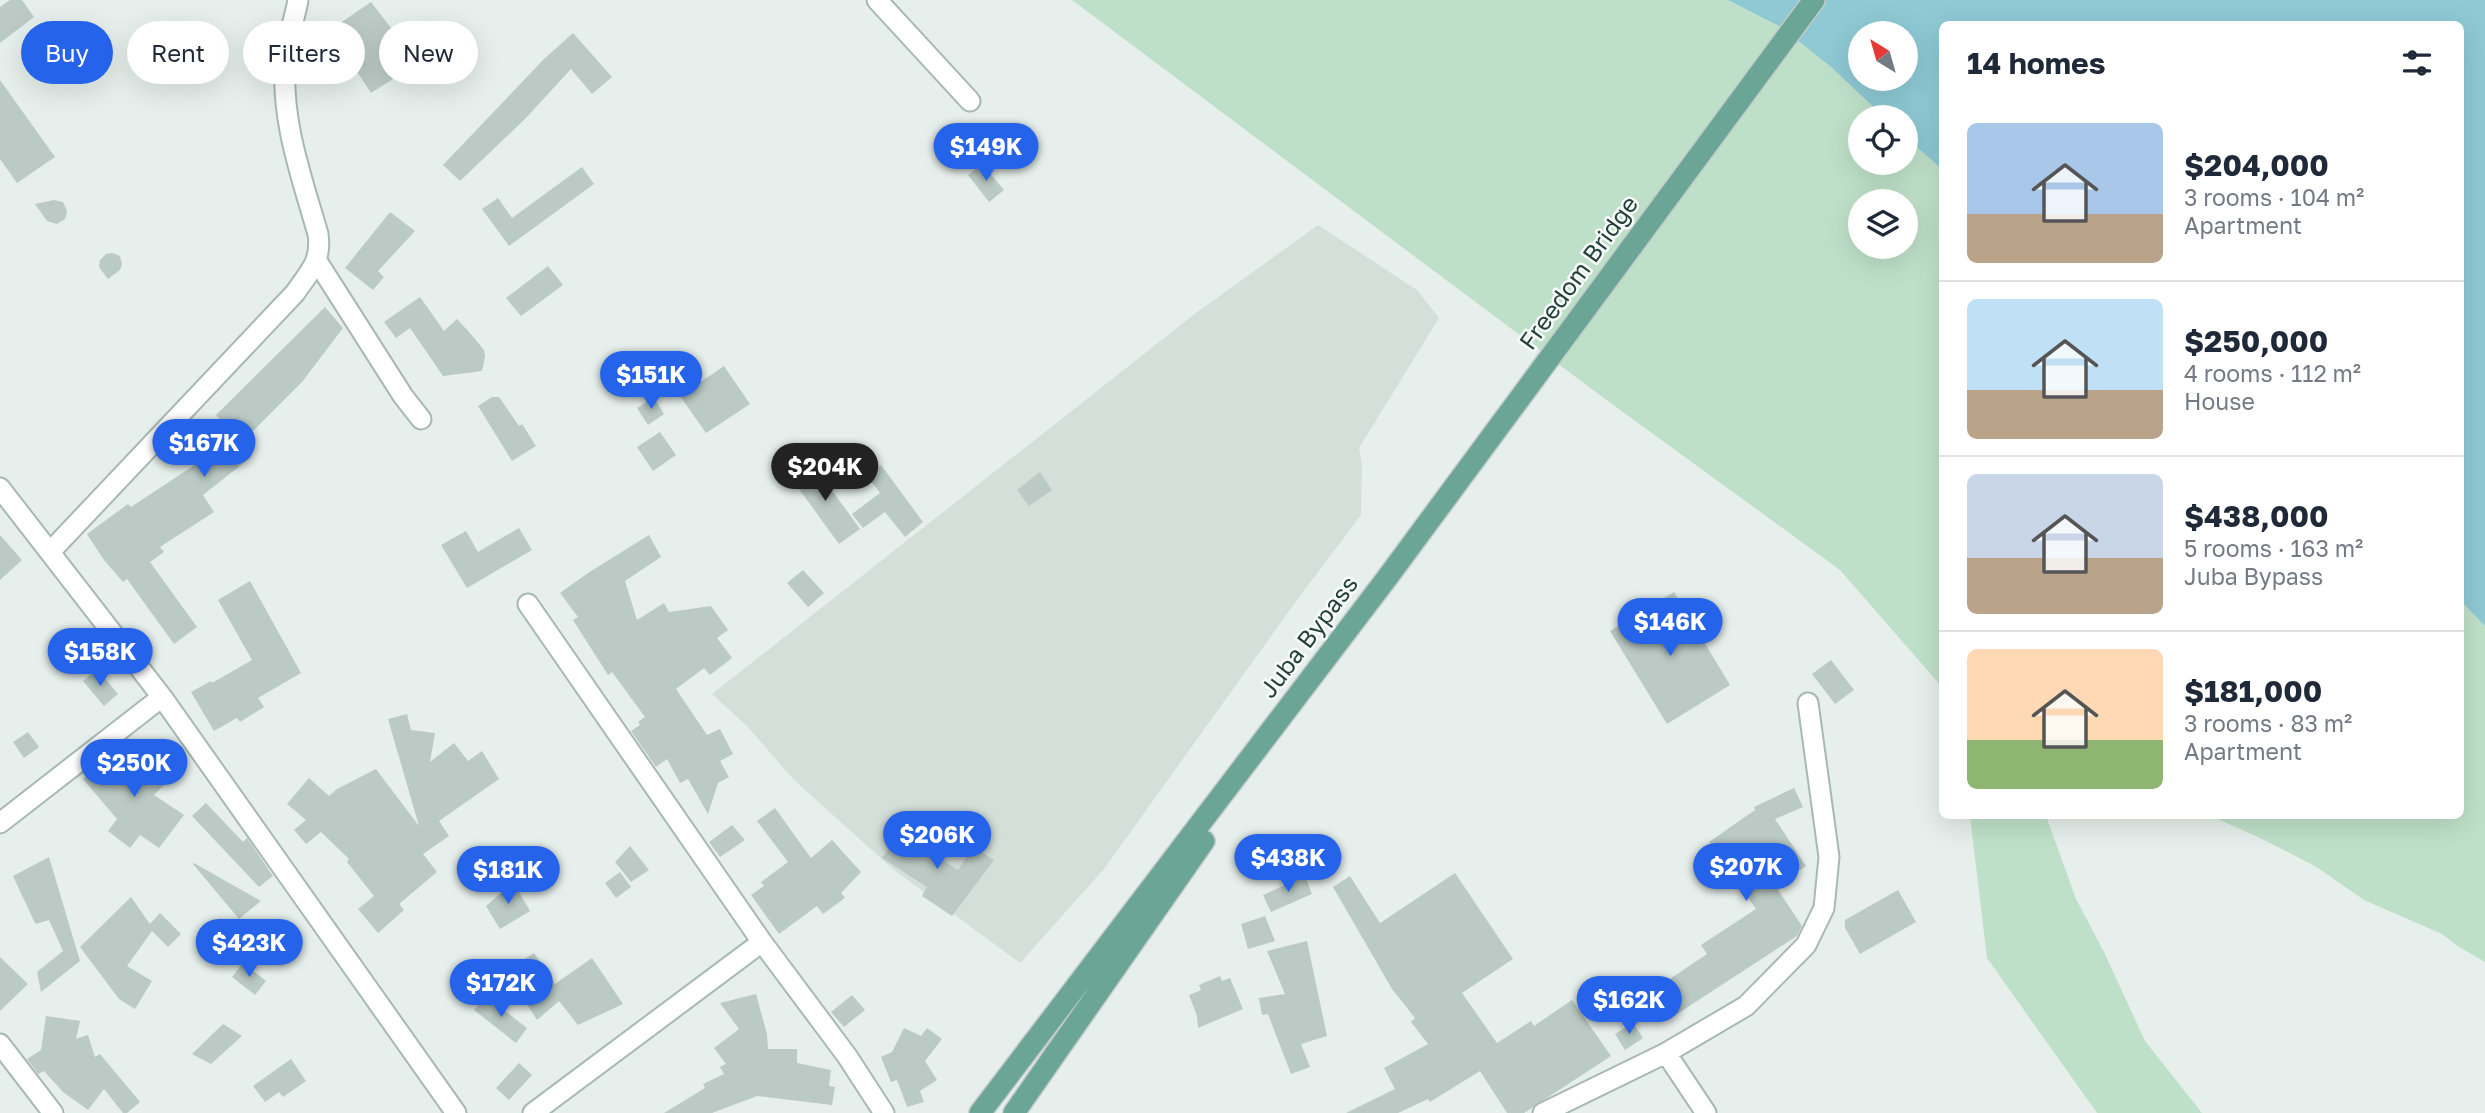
<!DOCTYPE html>
<meta charset="utf-8">
<style>
body{margin:0;font-family:"Golos Text",sans-serif;background:#f2f2f3;color:#1f2937;height:100vh;display:flex;flex-direction:column;font-size:26px;white-space:nowrap}
*{box-sizing:border-box;margin:0}
p{font-size:23px;color:#747a83}
.icon{flex:none;width:38px;height:38px;fill:none;stroke:currentColor;stroke-width:2;stroke-linecap:round;stroke-linejoin:round}
.map{position:relative;flex:1;overflow:hidden}
.drawer{position:absolute;left:1939px;top:21px;width:525px;height:798px;display:flex;flex-direction:column;background:#fff;border-radius:10px;box-shadow:0 7px 28px #0002}
.drawer>*{flex:none}
.guide{position:absolute;left:21px;top:21px;width:665px;height:63px;display:flex;gap:14px}
.needle{width:46px;rotate:323deg}
.tools{position:absolute;left:1848px;top:21px;display:grid;gap:14px}
.tools a{display:grid;place-items:center;width:70px;height:70px;border-radius:50%;background:#fff;box-shadow:0 7px 28px #0002;font-size:35px}
.price{position:absolute;translate:-50% -60px;padding:0 16px;border-radius:24px;background:#2563eb;color:#fff;font-size:23px;line-height:46px;filter:drop-shadow(0 2px 4px #0008)}
.price::after{content:'';position:absolute;left:50%;top:42px;width:21px;height:16px;margin-left:-10px;background:inherit;clip-path:polygon(0 0,100% 0,50% 100%)}
.price.selected{background:#222;color:#fff}
ul{padding:0;list-style:none}
li{display:flex;align-items:center;gap:21px;height:175px;padding:0 28px}
li+li{border-top:2px solid #e0e1e3}
li span{display:grid;place-items:center;flex:none;width:196px;height:140px;border-radius:10px;color:#555}
li>.icon{margin-inline-start:auto}
span .icon{width:84px;height:84px;fill:#fffc;stroke-width:1}
li b{font-size:30px}
h2{display:flex;justify-content:space-between;align-items:center;height:84px;padding:0 28px;font-size:30px}
.pill{padding:0 24px;border-radius:32px;background:#fff;box-shadow:0 7px 28px #0002;font-size:24px;line-height:63px}
.pill.selected{background:#2563eb;color:#fff}
.map>svg:first-child{display:block}
.built{fill:#d4dfda}
.green{fill:#bfe0c8;fill-rule:evenodd}
.water{fill:#8ec9d4;fill-rule:evenodd}
.building{fill:#bbcac4}
.lines{fill:none;stroke-linecap:round;stroke-linejoin:round}
.street-casing{stroke:#a8b8b2;stroke-width:23}
.primary-casing{stroke:#c2cac8;stroke-width:24}
.street{stroke:#fff;stroke-width:19}
.primary{stroke:#6aa596;stroke-width:21}
.labels{text-anchor:middle;stroke-width:5;stroke-linejoin:round;paint-order:stroke}
.street-label{font-size:24px;fill:#24423a;stroke:#f7fbf9}
</style>
<div class="map">
<svg width="2485" height="1113" viewBox="0 0 2485 1113">
<rect width="100%" height="100%" fill="#e6efeb"/>
<!-- built -->
<path class="built" d="M1318 225 1417 290 1439 318 1359 448 1362 465 1361 515 1294 604 1104 869 1020 963 894 870 794 780 748 727 712 694 1196 313Z"/>
<!-- green -->
<path class="green" d="M1072 0H1728L1781 26 1831 67 1884 117H1860V163H1906V138L1942 169V687L1840 570 1601 396ZM1860 201H1906V247H1860Z
M2461 600 2485 626V962L2459 947 2442 934 2364 900 2315 866 2258 837 2211 816H2460Z
M1970 816H2046L2076 899 2104 952 2145 1041 2202 1113H2097L1987 958Z"/>
<!-- water -->
<path class="water" d="M1728 0H2485V626L2460 600V24H1942V169L1906 138V117H1884L1831 67 1781 27ZM1860 33H1906V79H1860Z"/>
<!-- building -->
<path class="building" d="M10 0H22L34 17 0 43V7Z
M371 2 418 63 371 93 330 30Z
M573 33 612 77 592 94 571 69 525 119 460 181 443 165 544 59Z
M0 80 55 157 17 183 0 159Z
M982 164 1004 190 989 202 968 175Z
M582 167 594 184 509 246 482 209 498 198 512 218Z
M54 200 63 202 67 211 65 219 57 224 47 221 35 204Z
M390 212 415 231 378 271 384 277 373 290 345 268Z
M113 253 120 256 122 264 120 270 108 279 99 267 100 260 106 254Z
M548 266 563 285 521 316 506 298Z
M420 297 444 331 457 319 469 332 484 350 485 357 482 371 443 376 410 328 396 338 384 322Z
M325 307 343 328 302 382 240 444 251 457 203 495 214 512 160 547 164 552 150 562 197 627 174 644 127 579 123 582 104 560 87 534 128 504 131 507 196 464 191 458 229 428 216 415Z
M724 366 750 404 706 433 680 396Z
M492 397H499L519 426 522 424 536 446 512 461 478 406Z
M654 398 664 414 648 425 637 408Z
M660 432 676 455 653 471 637 447Z
M812 463 860 529 839 544 791 478Z
M881 465 923 522 905 537 885 512 863 528 852 514 880 493 867 476Z
M1040 472 1052 490 1029 506 1017 490Z
M519 528 532 550 467 588 441 545 466 531 478 552Z
M0 535 22 560 0 580Z
M649 535 661 557 625 581 637 620 664 603 669 612 711 606 728 630 717 638 732 658 710 675 704 668 676 689 707 735 720 729 733 754 720 761 729 777 718 783 708 814 688 779 680 783 667 759 656 767 631 731 640 725 638 722 645 717 612 672 608 675 573 620 578 617 560 593 588 573Z
M803 570 824 593 808 607 787 583Z
M250 581 301 673 258 698 264 707 240 722 237 718 214 731 191 692 211 681 212 683 252 660 218 600Z
M1674 592 1730 685 1667 724 1610 631Z
M1831 660 1854 690 1835 704 1812 674Z
M97 669 118 694 104 706 83 681Z
M407 714 411 730 435 733 430 762 454 743 468 761 482 751 499 779 439 821 449 836 423 854 437 872 399 904 404 910 378 933 358 909 374 896 347 862 349 859 321 832 306 844 294 830 306 820 287 804 309 778 329 796 337 789 376 769 419 826 388 719Z
M28 732 39 747 24 758 13 742Z
M120 747 137 767 147 757 170 779 154 795 184 815 159 848 140 835 130 848 108 831 117 819 83 779Z
M1794 788 1803 807 1775 819 1806 866 1780 883 1783 886 1778 890 1802 926 1797 936 1674 1016 1655 989 1707 954 1701 945 1756 909 1709 842 1755 810 1754 807Z
M206 803 243 842 247 838 273 876 259 887 192 816Z
M775 808 811 858 832 840 861 872 841 893 845 898 823 914 817 906 779 934 751 895 764 886 761 882 788 862 757 821Z
M732 825 745 840 720 857 709 842Z
M902 828 928 845 925 849 958 870 973 847 994 860 952 916 922 896 927 887 882 858Z
M630 846 649 870 631 882 615 862Z
M49 857 80 961 41 992 37 972 63 951 49 920 36 924 34 921 13 876Z
M194 863 261 901 239 919 193 864Z
M620 872 631 887 616 898 605 883Z
M1455 873 1513 959 1462 993 1497 1043 1531 1021 1534 1026 1572 1000 1611 1056 1524 1113H1507L1480 1071 1430 1102 1428 1099 1398 1113H1346L1395 1089 1384 1068 1428 1044 1411 1022 1415 1018 1392 989 1333 887 1350 876 1380 923Z
M1305 876 1312 894 1271 912 1263 895Z
M512 880 530 911 500 929 486 906 501 893Z
M1898 890 1916 922 1860 954 1845 928V920Z
M131 897 150 924 160 913 181 934 168 947 152 931 127 966 152 981 135 1009 119 999 80 947Z
M1265 916 1275 941 1248 949 1241 924Z
M1307 941 1327 1036 1301 1044 1310 1067 1291 1074 1268 1014 1262 1015 1259 998 1285 994 1267 951Z
M534 953 555 984 592 958 623 1004 578 1025 559 1001 537 1020 506 971Z
M0 957 28 984 0 1011Z
M243 963 266 981 255 995 232 977Z
M1220 976 1222 981 1230 978 1243 1009 1198 1028 1197 1016 1189 995 1201 990 1199 985Z
M756 994 767 1034 768 1049H797V1063L831 1070 829 1086 835 1087 832 1105 757 1096 712 1113H664L705 1088 703 1084 724 1074 720 1067 726 1064 714 1048 739 1029 720 1003Z
M852 995 865 1010 844 1027 831 1012Z
M486 996 527 1028 516 1043 474 1010Z
M46 1016 80 1021 76 1039 88 1035 95 1057 100 1054 140 1102 127 1113H123L104 1089 88 1110 63 1092 44 1071 38 1074 27 1059 41 1050Z
M1633 1023 1643 1038 1625 1050 1615 1034Z
M223 1024 242 1036 211 1064 192 1054Z
M904 1028 921 1036 927 1028 942 1039 925 1061 937 1080 920 1091 924 1102 907 1107 897 1080 891 1082 881 1057 892 1052Z
M291 1059 306 1081 283 1097 279 1092 265 1102 253 1086Z
M519 1063 532 1075 509 1100 496 1088Z"/>
<g class="lines">
<!-- street casing -->
<g class="street-casing">
<path id="street" d="M877 0 970 101
M317 261 403 396 421 419
M0 488 162 697 456 1113
M50 552 295 293C310 271 322 261 318 234 301 175 279 116 286 53 288 35 295 18 298 0
M528 604 762 942 847 1056 884 1113
M0 823 162 697
M0 1044 53 1113
M1666 1053 1706 1113
M533 1113 762 942
M1543 1113 1666 1053 1746 1006 1806 945 1824 908 1829 857 1808 703"/>
</g>
<!-- primary casing -->
<g class="primary-casing">
<path id="primary" d="M980 1113 1387 578 1814 0
M1014 1113 1204 841"/>
</g>
<!-- street -->
<use href="#street" class="street"/>
<!-- primary -->
<use href="#primary" class="primary"/>
</g>
<g class="labels">
<!-- street labels -->
<g class="street-label">
<text transform="translate(1579 273) rotate(-54)" y="8">Freedom Bridge</text>
<text transform="translate(1309 637) rotate(-53)" y="8">Juba Bypass</text>
</g>
</g>
</svg>
<div class="tools">
<a><svg class="needle" viewBox="-14 -14 28 28"><path d="M0-13l5 13h-10z" fill="#e53935"/><path d="M0 13l5-13h-10z" fill="#747a83"/></svg></a>
<a><svg class="icon" aria-label="locate" viewBox="0 0 24 24"><circle cx="12" cy="12" r="6"/><path d="M12 2v4M12 18v4M2 12h4M18 12h4"/></svg></a>
<a><svg class="icon" aria-label="layers" viewBox="0 0 24 24"><path d="M12 4l9 5-9 5-9-5zM3 14l9 5 9-5"/></svg></a>
</div>
<b class="price" style="left:986px;top:183px">$149K</b>
<b class="price" style="left:651px;top:411px">$151K</b>
<b class="price" style="left:204px;top:479px">$167K</b>
<b class="price selected" style="left:825px;top:503px">$204K</b>
<b class="price" style="left:1670px;top:658px">$146K</b>
<b class="price" style="left:100px;top:688px">$158K</b>
<b class="price" style="left:134px;top:799px">$250K</b>
<b class="price" style="left:937px;top:871px">$206K</b>
<b class="price" style="left:1288px;top:894px">$438K</b>
<b class="price" style="left:1746px;top:903px">$207K</b>
<b class="price" style="left:508px;top:906px">$181K</b>
<b class="price" style="left:249px;top:979px">$423K</b>
<b class="price" style="left:501px;top:1019px">$172K</b>
<b class="price" style="left:1629px;top:1036px">$162K</b>
<div class="guide">
<a class="pill selected">Buy</a>
<a class="pill">Rent</a>
<a class="pill">Filters</a>
<a class="pill">New</a>
</div>
<section class="drawer">
<h2>14 homes<svg class="icon" aria-label="filters" viewBox="0 0 24 24"><path d="M4 7h16M4 17h16"/><circle cx="9" cy="7" r="2"/><circle cx="15" cy="17" r="2"/></svg></h2>
<ul>
<li><span style="background:linear-gradient(#a9c7e8 65%,#b9a48a 0)"><svg class="icon" aria-label="home" viewBox="0 0 24 24"><path d="M3 11l9-7 9 7M6 9v11h12V9"/></svg></span><div><b>$204,000</b><p>3 rooms · 104 m²</p><p>Apartment</p></div></li>
<li><span style="background:linear-gradient(#bfe0f5 65%,#b9a48a 0)"><svg class="icon" aria-label="home" viewBox="0 0 24 24"><path d="M3 11l9-7 9 7M6 9v11h12V9"/></svg></span><div><b>$250,000</b><p>4 rooms · 112 m²</p><p>House</p></div></li>
<li><span style="background:linear-gradient(#c9d6e8 60%,#b9a48a 0)"><svg class="icon" aria-label="home" viewBox="0 0 24 24"><path d="M3 11l9-7 9 7M6 9v11h12V9"/></svg></span><div><b>$438,000</b><p>5 rooms · 163 m²</p><p>Juba Bypass</p></div></li>
<li><span style="background:linear-gradient(#ffd9b3 65%,#8fb573 0)"><svg class="icon" aria-label="home" viewBox="0 0 24 24"><path d="M3 11l9-7 9 7M6 9v11h12V9"/></svg></span><div><b>$181,000</b><p>3 rooms · 83 m²</p><p>Apartment</p></div></li>
</ul>
</section>
</div>
